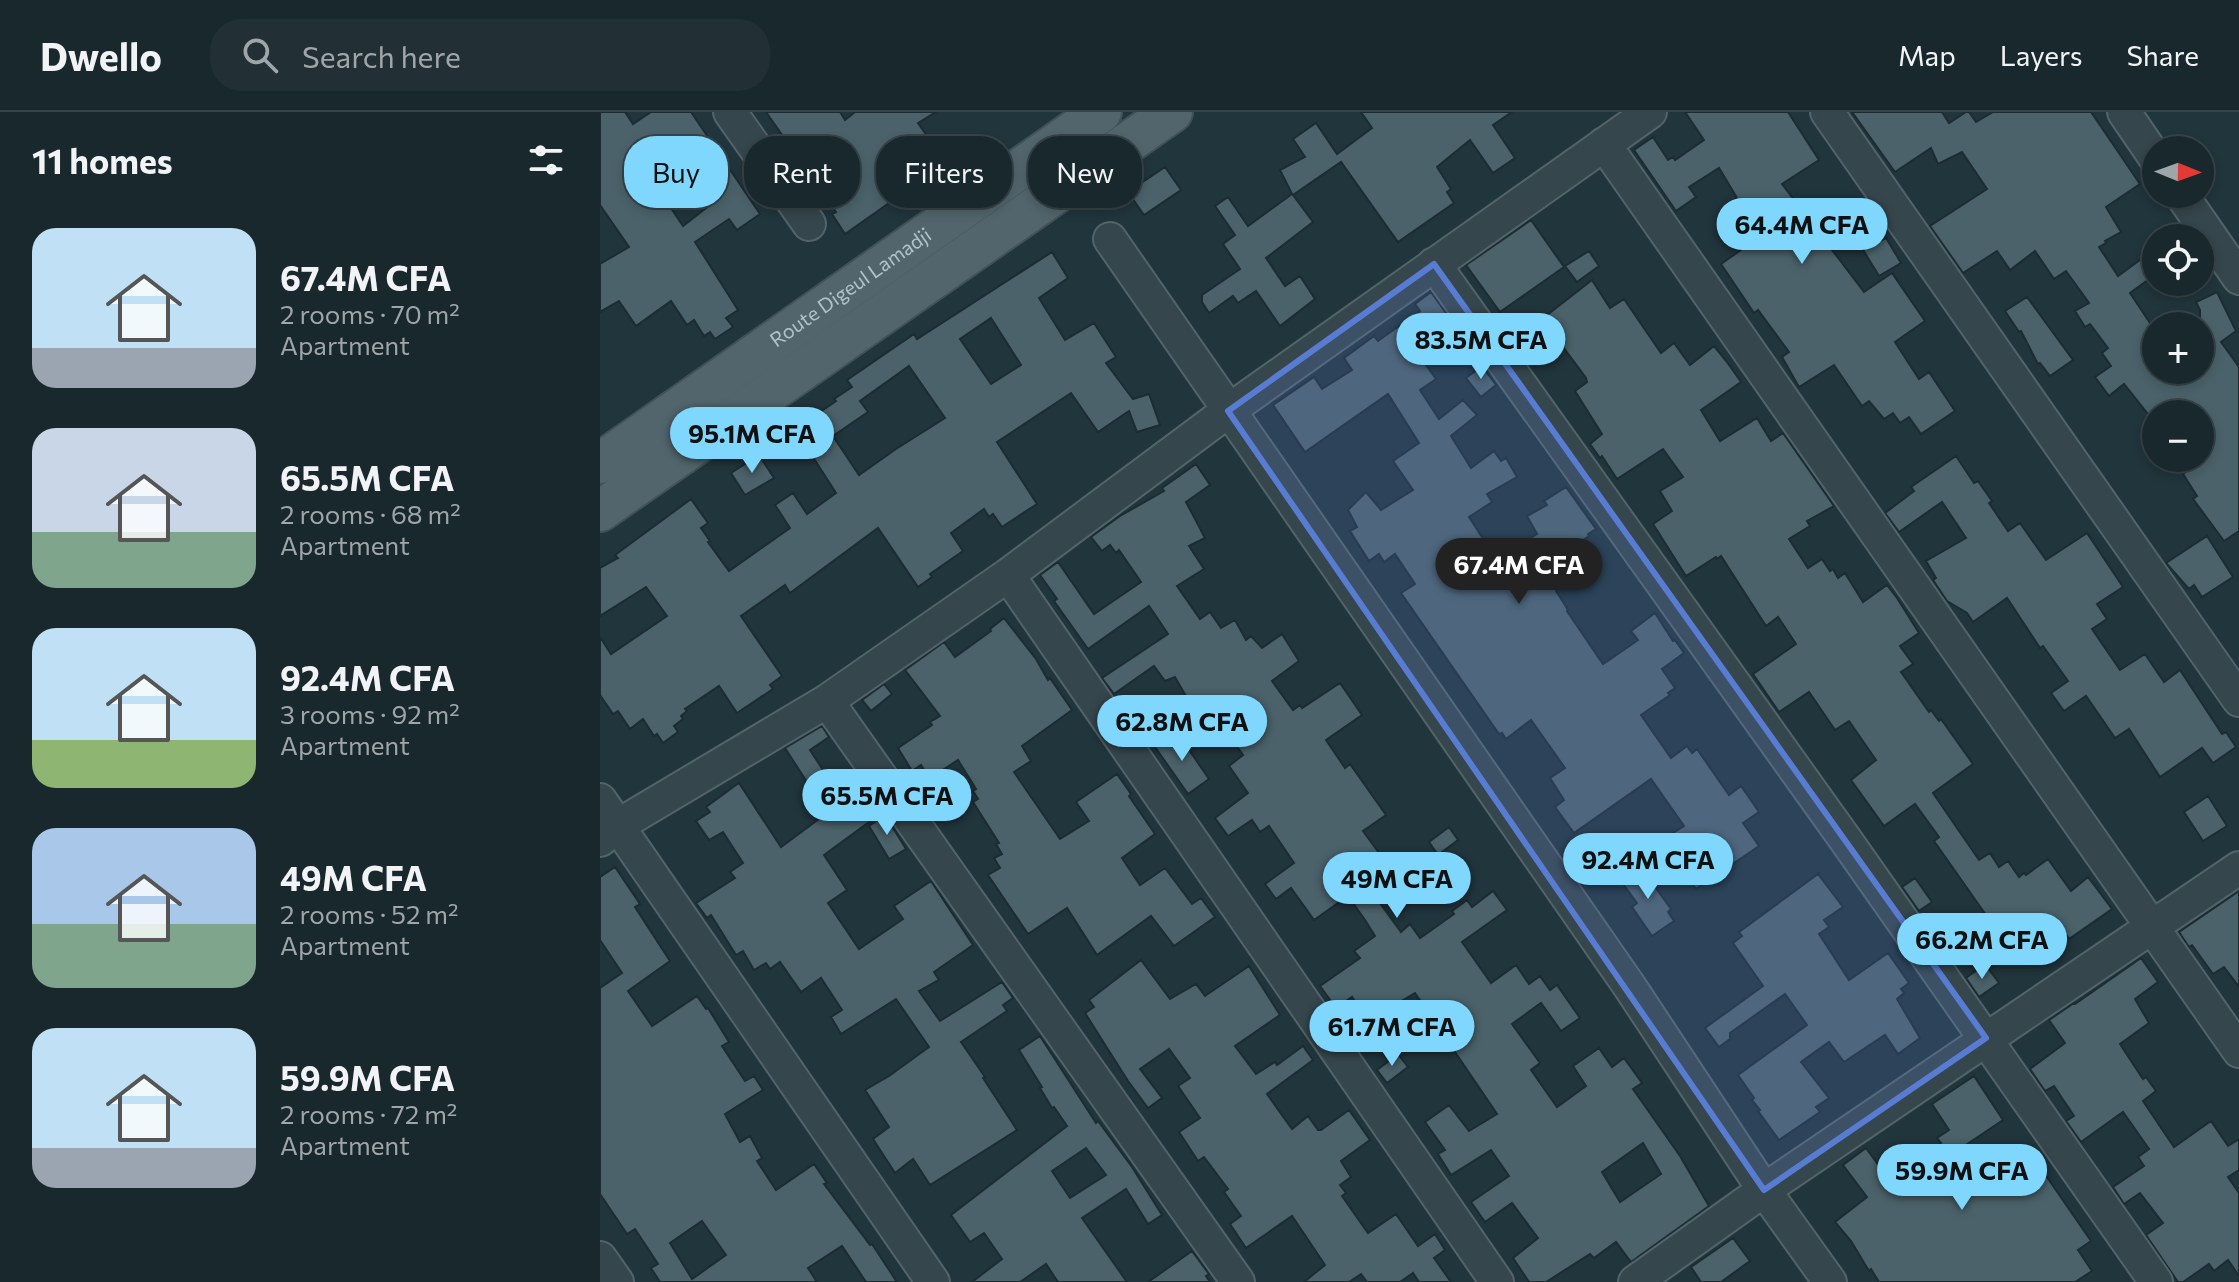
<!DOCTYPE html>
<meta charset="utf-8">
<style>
body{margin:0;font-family:Commissioner,sans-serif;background:#223035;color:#f1f3f6;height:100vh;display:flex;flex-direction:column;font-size:30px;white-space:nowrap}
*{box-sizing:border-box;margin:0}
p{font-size:26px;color:#9fa6aa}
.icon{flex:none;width:44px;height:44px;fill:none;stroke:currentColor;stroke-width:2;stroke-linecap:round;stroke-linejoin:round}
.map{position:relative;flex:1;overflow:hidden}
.drawer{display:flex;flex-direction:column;background:#19282d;width:600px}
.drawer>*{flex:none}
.guide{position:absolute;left:24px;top:24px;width:760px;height:72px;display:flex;gap:16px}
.needle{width:52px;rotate:91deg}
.tools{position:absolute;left:1542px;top:24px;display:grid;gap:16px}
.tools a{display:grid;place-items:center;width:72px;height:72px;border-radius:50%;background:#19282d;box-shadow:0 4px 12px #0003,0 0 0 2px #374449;font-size:40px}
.price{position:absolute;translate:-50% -68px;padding:0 18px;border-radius:28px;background:#7fd7fe;color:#111;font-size:26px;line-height:52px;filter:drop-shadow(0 2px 4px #0008)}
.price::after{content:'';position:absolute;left:50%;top:48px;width:24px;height:18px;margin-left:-12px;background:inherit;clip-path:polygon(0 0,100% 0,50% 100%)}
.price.active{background:#222;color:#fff}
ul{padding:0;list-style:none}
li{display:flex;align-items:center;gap:24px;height:200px;padding:0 32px}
li span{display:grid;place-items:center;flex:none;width:224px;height:160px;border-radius:24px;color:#555}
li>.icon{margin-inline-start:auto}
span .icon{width:96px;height:96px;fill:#fffc;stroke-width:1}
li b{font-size:34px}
h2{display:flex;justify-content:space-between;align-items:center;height:96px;padding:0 32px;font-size:34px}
.tag{padding:0 28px;border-radius:32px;background:#19282d;box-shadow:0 4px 12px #0003,0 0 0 2px #374449;font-size:28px;line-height:72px}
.tag.active{background:#7fd7fe;color:#111}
header{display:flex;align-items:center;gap:48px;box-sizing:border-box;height:112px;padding:0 40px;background:#19282d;border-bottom:2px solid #374449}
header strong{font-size:38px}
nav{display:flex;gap:44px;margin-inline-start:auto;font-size:28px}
.search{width:560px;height:72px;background:#223035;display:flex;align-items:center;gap:20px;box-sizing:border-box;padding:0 28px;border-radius:32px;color:#9fa6aa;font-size:30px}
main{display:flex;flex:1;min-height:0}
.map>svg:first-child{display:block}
.building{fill:#4b626a;stroke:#1c2c33;stroke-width:2;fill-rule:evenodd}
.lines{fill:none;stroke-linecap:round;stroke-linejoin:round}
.minor-casing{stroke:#53636a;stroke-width:36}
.major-casing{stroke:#415158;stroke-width:44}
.minor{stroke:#35464c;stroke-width:32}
.major{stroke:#52656c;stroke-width:40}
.marked{fill:#587cd2;fill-opacity:0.2;stroke:#587cd2;stroke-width:6;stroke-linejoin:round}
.labels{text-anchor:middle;stroke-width:6;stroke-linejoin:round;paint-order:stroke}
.street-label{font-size:20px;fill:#b0c1c8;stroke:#1a2a31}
</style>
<header>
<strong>Dwello</strong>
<div class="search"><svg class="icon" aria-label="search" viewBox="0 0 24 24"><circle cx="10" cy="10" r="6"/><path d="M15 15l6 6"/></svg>Search here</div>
<nav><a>Map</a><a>Layers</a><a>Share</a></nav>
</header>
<main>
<section class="drawer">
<h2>11 homes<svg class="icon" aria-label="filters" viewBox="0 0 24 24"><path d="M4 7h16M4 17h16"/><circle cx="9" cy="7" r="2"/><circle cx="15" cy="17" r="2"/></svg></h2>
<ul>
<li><span style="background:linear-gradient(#bfe0f5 75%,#9aa5b1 0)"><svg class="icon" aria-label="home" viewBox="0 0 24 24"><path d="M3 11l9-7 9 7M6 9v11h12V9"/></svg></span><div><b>67.4M CFA</b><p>2 rooms · 70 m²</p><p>Apartment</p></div></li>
<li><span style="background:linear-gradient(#c9d6e8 65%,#7fa58c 0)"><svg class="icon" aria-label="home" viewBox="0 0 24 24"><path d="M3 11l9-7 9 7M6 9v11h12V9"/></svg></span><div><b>65.5M CFA</b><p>2 rooms · 68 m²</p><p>Apartment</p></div></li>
<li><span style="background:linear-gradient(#bfe0f5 70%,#8fb573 0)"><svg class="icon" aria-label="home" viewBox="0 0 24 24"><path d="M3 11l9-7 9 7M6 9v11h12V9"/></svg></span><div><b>92.4M CFA</b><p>3 rooms · 92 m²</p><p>Apartment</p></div></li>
<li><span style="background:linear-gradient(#a9c7e8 60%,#7fa58c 0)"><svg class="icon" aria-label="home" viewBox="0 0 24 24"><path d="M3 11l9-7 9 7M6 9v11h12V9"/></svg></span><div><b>49M CFA</b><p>2 rooms · 52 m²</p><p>Apartment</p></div></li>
<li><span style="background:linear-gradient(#bfe0f5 75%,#9aa5b1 0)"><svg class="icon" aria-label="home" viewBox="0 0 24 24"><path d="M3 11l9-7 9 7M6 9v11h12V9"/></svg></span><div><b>59.9M CFA</b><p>2 rooms · 72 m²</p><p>Apartment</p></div></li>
</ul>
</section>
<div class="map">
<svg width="1639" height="1170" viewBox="0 0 1639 1170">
<rect width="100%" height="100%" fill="#21353c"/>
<!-- building -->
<path class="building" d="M0 0H25L33 12 51 0H91L160 102 137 118 129 107 95 130 138 198 126 206 133 215 115 227 110 220 104 224 94 208 87 213 71 189 36 214 19 189 0 200V152L29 135 0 93ZM95 60 115 89 83 114 63 84Z
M166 0H240L245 8 255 0H336L318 11 346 51 344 52 348 57 331 69 329 65 316 72 245 122 232 102 236 100Z
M761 0H912L893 13 915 46 893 61 870 28 837 55 851 77 847 80 854 91 798 130 741 50 693 83 713 110 666 146 685 174 700 164 715 187 680 214 656 179 638 191 633 184 609 201 602 190V183L640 157 623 132 635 123 615 94 628 85 648 114 692 82 680 58 705 45 693 27 716 11 737 42 772 16Z
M1085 0H1188L1219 48 1182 72 1264 180 1292 161 1325 209 1295 230 1319 267 1329 260 1355 299 1321 322 1309 305 1300 311 1293 301 1284 307 1269 289 1262 294 1234 253 1199 275 1182 245 1189 240 1158 198 1154 201 1121 152 1158 126 1132 89 1137 86 1119 56 1089 75 1096 85 1076 99 1034 38 1053 25 1068 48 1073 45 1075 48 1104 28Z
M1252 0H1342L1349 11 1366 0H1369L1376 10 1393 0H1491L1540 72 1506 95 1521 120 1505 129 1506 131 1499 135 1518 164 1556 136V162L1530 181 1556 220V258H1568L1572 263 1580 258H1600V198L1596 190 1617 180 1636 219 1621 230 1639 255V419L1624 429 1593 387 1597 384 1583 362 1588 358 1579 346H1600V302H1548L1524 272 1509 284 1495 265 1511 254 1502 241 1508 236 1490 212 1485 215 1475 199 1489 191 1466 159 1454 167 1435 139 1410 158 1397 139 1363 161 1330 114 1387 77 1362 40 1338 52 1331 36 1295 60Z
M565 55 581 78 544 103 528 80Z
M1258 95 1282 128 1286 126 1301 151 1279 164 1243 105Z
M931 108 964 155 900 200 866 153Z
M989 139 999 154 977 170 965 154Z
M452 140 468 166 439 186 465 228 494 211 516 245 506 251 533 287 549 282 560 313 537 320 529 299 498 320 471 281 397 330 437 392 402 415 393 402 389 405 384 397 351 421 363 439 330 462 332 465 318 475 278 416 190 481 185 473 141 504 182 564 170 573 173 577 137 601 119 574 85 597 87 599 81 604 83 607 74 614 78 620 63 631 57 622 54 624 43 607 30 617 18 599 13 602 0 583V525L11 542 67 504 46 475 0 504V456L18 446 15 443 91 387 108 411 101 416 110 429 108 430 129 459 190 416 175 393 193 381 207 402 236 381 195 317 236 289 234 287 252 275 247 268 314 222 317 227ZM391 206 421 253 391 272 360 227ZM309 254 345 306 296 337 259 363 233 324 268 300 260 289Z
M992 168 1010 196 1024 187 1061 241 1074 231 1090 253 1114 234 1127 250 1141 270 1101 298 1120 329 1157 306 1171 329 1183 321 1234 394 1207 409 1210 414 1189 427 1208 456 1222 447 1230 459 1233 457 1238 466 1245 461 1263 490 1287 473 1297 486 1319 521 1300 534 1313 552 1301 560 1329 600 1331 598 1339 609 1341 607 1373 652 1333 681 1379 748 1390 741 1399 755 1408 749 1419 765 1424 761 1426 763 1448 747 1471 779 1488 765 1512 797 1469 827 1467 824 1427 853 1410 829 1371 855 1359 839 1393 813 1334 729 1339 725 1315 692 1284 714 1251 668 1276 648 1249 609 1235 618 1209 580 1179 600 1153 562 1196 532 1178 505 1166 514 1121 444 1117 447 1116 445 1086 464 1053 412 1072 399 1060 379 1083 365 1063 337 1017 367 1002 344 1000 346 990 332 1002 322 975 279 987 270 986 266 957 227 933 244 919 225Z
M831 180 861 222V228L826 253 836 267 820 278 839 307 863 288 877 303 851 324 871 356 894 339 901 349 906 346 917 365 887 382 892 390 869 405 896 447 937 422 927 404 947 393 944 389 966 375 996 417 988 422 989 424 966 439 975 451 950 469 968 498 967 499 1003 552 1038 528 1031 519 1055 501 1073 529 1075 528 1084 541 1062 557 1075 576 1068 581 1070 583 1041 603 1071 646 1087 634 1092 641 1097 637 1129 683 1141 674 1159 700 1143 711 1159 734 1096 777 1062 728 1084 714 1051 667 974 721 955 695 964 688 950 666 965 656 931 608 906 627 902 621 899 622 801 481 815 472 795 442 784 450 779 442 769 449 750 419 757 415 748 398 766 380 781 398 813 378 793 349 819 331 788 282 705 340 673 293 714 265 722 277 752 258 744 246 774 224 778 229 820 199 815 192Z
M1427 185 1473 248 1450 264 1440 251 1438 252 1421 219 1419 220 1405 199Z
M882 254 896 273 881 285 866 266Z
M159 343 174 366 145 383 131 361Z
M1356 344 1374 371 1378 369 1392 389 1389 391 1408 419 1420 411 1446 448 1487 421 1523 475 1497 492 1507 507 1492 517 1520 558 1545 542 1564 570 1580 558 1622 622 1626 620 1636 635 1613 651 1602 636 1560 665 1529 617 1515 626 1486 584 1464 599 1451 581 1468 569 1443 534 1440 536 1407 486 1373 510 1367 501 1347 489 1333 468 1336 466 1326 449 1366 426 1342 390 1299 420 1285 401 1314 379 1311 375Z
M596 352 610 373 586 390 605 426 589 434 604 457 577 474 600 507 610 500 621 516 635 508 646 528 651 524 662 536 682 522 699 549 672 569 693 598 700 593 702 596 740 571 762 603 726 628 745 656 750 652 786 703 763 719 790 756 793 754 803 768 777 787 801 820 810 812 820 826 854 802 852 799 867 788 872 795 893 779 907 798 862 830 891 871 916 853 929 872 940 864 950 878 957 873 980 906 961 919 941 891 912 912 940 951 931 958 957 995 986 974 973 954 999 936 1012 955 1024 946 1042 971 1033 977 1080 1044 1109 1094 1031 1150 1016 1130 994 1146 990 1142 946 1170H929L913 1146 938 1126 912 1091 885 1110 871 1090 909 1064 891 1038 851 1063 838 1042 845 1038 825 1010 849 993 869 1019 897 1002 815 881 783 900 799 924 785 934 752 885 736 896 720 874 760 846 754 839 775 824 765 808 748 784 714 808 691 776 676 787 665 772 694 751 669 714 660 720 652 708 628 724 615 706 648 681 629 654 643 643 616 605 603 614 575 565 565 569 554 554 514 582 502 566 568 522 549 494 488 537 454 489 457 487 440 463 458 450 494 502 541 470 519 438 516 441 510 433 502 439 491 425 520 404 564 379 562 376ZM1043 1031 1061 1062 1020 1090 1002 1060Z
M1607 424 1633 465 1602 485 1594 473 1589 477 1566 451Z
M404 506 436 547 448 568 450 566 472 598 422 634 431 649 414 660 460 727 489 709 476 690 517 662 531 682 529 684 555 722 522 746 540 773 565 756 592 792 601 786 615 805 574 834 551 804 497 843 467 796 428 822 388 763 400 756 394 746 402 742 396 732 399 731 373 690 378 687 373 679 376 677 358 648 329 667 321 653 312 659 298 636 332 613 330 610 340 604 305 558 344 530 355 545 391 519 390 517Z
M284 572 292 582 271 599 262 588Z
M222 614 229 625 210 638 240 684 262 671 280 702 224 743 247 778 228 791 259 837 303 807 294 794 331 769 373 833 334 860 339 868 319 879 340 909 402 870 413 886 403 893 407 899 361 930 385 965 383 966 417 1018 330 1073 313 1047 295 1061 273 1027 289 1015 265 978 289 964 329 935 296 887 241 922 231 905 242 898 221 866 201 880 180 850 170 857 166 851 154 858 143 839 136 843 111 803 107 806 96 791 135 766 130 760 143 751 123 720 109 728 96 709 110 700 106 695 136 673 139 671 181 735 227 701 185 636Z
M576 619 609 667 588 682 555 635Z
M1608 684 1627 714 1603 729 1584 700Z
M285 703 306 737 289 747 269 714Z
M849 715 858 728 838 743 829 730Z
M1040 754 1071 797 1068 800 1074 809 1052 824 1032 795 1037 791 1020 768Z
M15 755 40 792 35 795 70 849 28 879 52 914 97 884 106 897 108 896 129 930 122 934 145 969 154 964 163 978 125 1002 140 1030 150 1024 162 1046 157 1049 176 1078 214 1052 227 1071 224 1072 270 1133 272 1132 297 1170H266L242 1134 208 1156 217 1170H60L51 1156 58 1152 35 1117 27 1122 0 1082V876L22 861 0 828V765ZM102 1109 126 1143 92 1167 70 1131Z
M1218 762 1243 795 1224 808 1229 815 1219 822 1249 868 1288 841 1309 871 1301 877 1304 881 1297 887 1320 926 1298 942 1285 923 1244 950 1229 930 1201 950 1229 986 1216 995 1220 1000 1179 1028 1158 999 1160 998 1152 988 1154 986 1138 963 1207 913 1185 882 1130 921V927L1119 935 1105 916 1163 874 1133 831 1142 824 1139 820Z
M1315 766 1332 790 1319 799 1302 775Z
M1639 779V875L1624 855 1613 862 1592 833 1589 835 1579 820Z
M1541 846 1558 870 1535 887 1549 911 1520 932 1543 967 1546 965 1556 979 1543 989 1574 1035 1611 1009 1628 1034 1639 1027V1058L1628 1065 1639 1081V1164L1628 1148 1614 1159 1609 1152 1583 1170H1578L1546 1123 1563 1111 1540 1081 1524 1092 1513 1075 1544 1054 1538 1045 1549 1037 1523 1000 1481 1030 1466 1009 1474 1004 1454 974 1445 979 1430 957 1465 931 1449 908 1474 891 1475 892Z
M541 848 570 887 596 872 605 884 649 854 680 903 635 934 656 962 675 950 677 953 703 934 713 948 667 982 692 1017 708 1004 718 1018H721L749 998 770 1028 741 1049 751 1065 740 1073 746 1081 742 1084 768 1121 796 1102 818 1134 835 1122 845 1138 834 1146 851 1170H819L813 1161 800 1170H767L761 1162 749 1170H704L725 1153 692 1104 646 1136 630 1112 641 1104 624 1080 628 1077 604 1045 598 1049 579 1020 600 1006 578 974 590 966 569 937 540 957 562 986 548 996 528 969 485 901 494 895 489 888Z
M1385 852 1399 871 1379 885 1366 866Z
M440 924 496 1011 498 1009 532 1055 562 1103 548 1112 526 1077 482 1106 527 1170H458L446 1152 420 1170H372L402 1147 384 1121 370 1130 351 1103 467 1014 454 995 452 996 440 976 442 975 419 938ZM486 1036 506 1063 470 1086 452 1059Z
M798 942 808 955 787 971 777 958Z
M1374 964 1403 1008 1360 1037 1387 1072 1428 1046 1436 1058 1440 1055 1491 1129 1478 1138 1492 1159 1475 1170H1279L1271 1157 1269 1159 1251 1129 1235 1110 1267 1085 1243 1053 1266 1036 1284 1061 1293 1056 1296 1061 1341 1031 1337 1026 1349 1018 1332 992Z
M1133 1126 1150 1149 1121 1170H1101L1091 1155Z
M592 1139 609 1162 606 1164 610 1170H548Z"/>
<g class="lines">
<!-- minor casing -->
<g class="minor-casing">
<path id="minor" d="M130 0 209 112
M1227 0 1639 588
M1524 0 1556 47
M1004 32 1639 939
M1581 82 1639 166
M510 127 1030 875 1164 1078 1230 1170
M834 152 1245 727 1556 1170
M408 463 897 1170
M227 589 638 1170
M0 688 333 1170
M0 728 19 713 227 589 408 463 628 299 1050 0
M0 1146 17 1170
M1035 1170 1164 1078 1639 756"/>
</g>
<!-- major casing -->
<g class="major-casing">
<g id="major">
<path id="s1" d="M0 351 501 0"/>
<path d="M0 399 572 0"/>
</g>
</g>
<!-- minor -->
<use href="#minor" class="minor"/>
<!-- major -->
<use href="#major" class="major"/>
</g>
<!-- marked area -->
<path class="marked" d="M834 152 1386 926 1164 1078 628 299Z"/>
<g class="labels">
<!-- street labels -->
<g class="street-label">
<text dy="7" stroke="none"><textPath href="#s1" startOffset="306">Route Digeul Lamadji</textPath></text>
</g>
</g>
</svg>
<div class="tools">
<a><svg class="needle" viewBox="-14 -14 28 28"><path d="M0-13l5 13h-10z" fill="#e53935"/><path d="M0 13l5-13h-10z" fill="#9fa6aa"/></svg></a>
<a><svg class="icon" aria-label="locate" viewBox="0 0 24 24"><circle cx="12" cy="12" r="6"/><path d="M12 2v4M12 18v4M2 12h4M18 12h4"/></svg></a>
<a>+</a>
<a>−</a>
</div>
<b class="price" style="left:1202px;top:154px">64.4M CFA</b>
<b class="price" style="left:881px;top:269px">83.5M CFA</b>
<b class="price" style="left:152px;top:363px">95.1M CFA</b>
<b class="price active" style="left:919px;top:494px">67.4M CFA</b>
<b class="price" style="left:582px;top:651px">62.8M CFA</b>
<b class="price" style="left:287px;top:725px">65.5M CFA</b>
<b class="price" style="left:1048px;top:789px">92.4M CFA</b>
<b class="price" style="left:797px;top:808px">49M CFA</b>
<b class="price" style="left:1382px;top:869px">66.2M CFA</b>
<b class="price" style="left:792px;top:956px">61.7M CFA</b>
<b class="price" style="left:1362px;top:1100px">59.9M CFA</b>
<div class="guide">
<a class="tag active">Buy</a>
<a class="tag">Rent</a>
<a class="tag">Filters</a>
<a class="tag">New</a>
</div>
</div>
</main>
